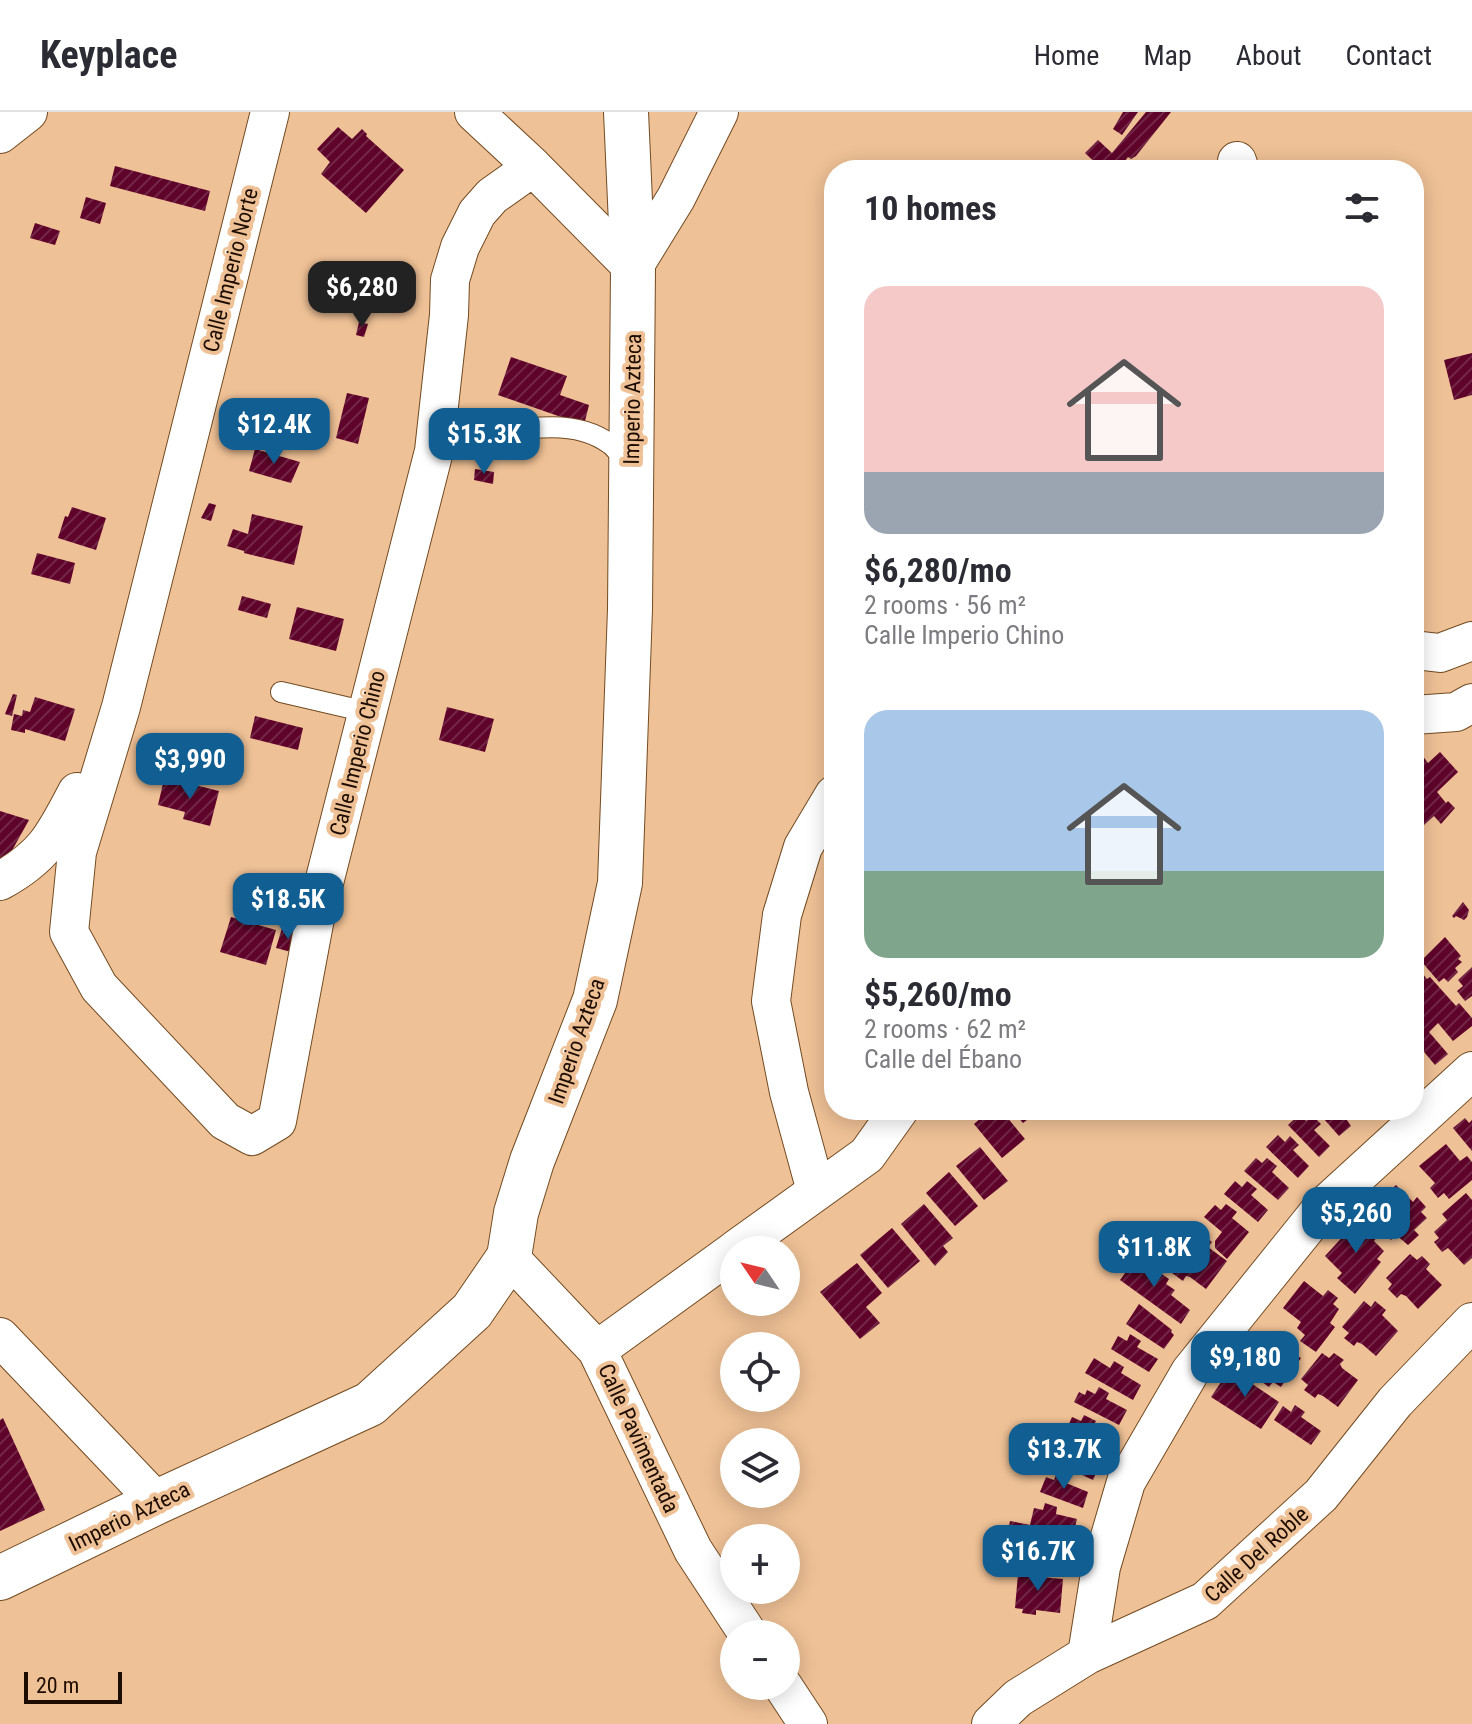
<!DOCTYPE html>
<meta charset="utf-8">
<style>
body{margin:0;font-family:"Roboto Condensed",sans-serif;background:#f7f7f7;color:#2b2b33;height:100vh;display:flex;flex-direction:column;font-size:30px;white-space:nowrap}
*{box-sizing:border-box;margin:0}
p{font-size:26px;color:#7c7c81}
.icon{flex:none;width:44px;height:44px;fill:none;stroke:currentColor;stroke-width:2;stroke-linecap:round;stroke-linejoin:round}
.map{position:relative;flex:1;overflow:hidden}
.side{position:absolute;left:824px;top:48px;width:600px;height:960px;display:flex;flex-direction:column;background:#fff;border-radius:32px;box-shadow:0 4px 20px #0003}
.side>*{flex:none}
.needle{width:52px;rotate:305deg}
.buttons{position:absolute;left:720px;top:1124px;display:grid;gap:16px}
.buttons a{display:grid;place-items:center;width:80px;height:80px;border-radius:50%;background:#fff;box-shadow:0 4px 20px #0003;font-size:40px}
.scale{position:absolute;left:24px;bottom:20px;width:98px;box-sizing:border-box;padding-left:8px;border:4px solid #1d0d00;border-top:0;font-size:22px;line-height:28px;white-space:nowrap;color:#1d0d00;-webkit-text-stroke:6px #efc196;paint-order:stroke}
.price{position:absolute;translate:-50% -68px;padding:0 18px;border-radius:16px;background:#115f92;color:#fff;font-size:26px;line-height:52px;filter:drop-shadow(0 2px 4px #0008)}
.price::after{content:'';position:absolute;left:50%;top:48px;width:24px;height:18px;margin-left:-12px;background:inherit;clip-path:polygon(0 0,100% 0,50% 100%)}
.price.on{background:#222;color:#fff}
ul{padding:0;list-style:none}
li{display:grid;align-content:center;gap:16px;height:424px;padding:0 40px}
li span{display:grid;place-items:center;height:248px;border-radius:24px;color:#555}
li>.icon{margin-inline-start:auto}
span .icon{width:144px;height:144px;fill:#fffc;stroke-width:1}
li b{font-size:34px}
h2{display:flex;justify-content:space-between;align-items:center;height:96px;padding:0 40px;font-size:34px}
header{display:flex;align-items:center;gap:48px;box-sizing:border-box;height:112px;padding:0 40px;background:#fff;border-bottom:2px solid #e1e1e2}
header strong{font-size:38px}
nav{display:flex;gap:44px;margin-inline-start:auto;font-size:28px}
.map>svg:first-child{display:block}
.building{fill:url(#building-hatch)}
.lines{fill:none;stroke-linecap:round;stroke-linejoin:round}
.lane-casing{stroke:#734b22;stroke-width:22}
.street-casing{stroke:#734b22;stroke-width:40}
.secondary-casing{stroke:#734b22;stroke-width:46}
.lane{stroke:#fff;stroke-width:20}
.street{stroke:#fff;stroke-width:38}
.secondary{stroke:#fff;stroke-width:44}
.labels{text-anchor:middle;stroke-width:8;stroke-linejoin:round;paint-order:stroke}
.street-label{font-size:22px;fill:#1d0d00;stroke:#efc196}
</style>
<header>
<strong>Keyplace</strong>
<nav><a>Home</a><a>Map</a><a>About</a><a>Contact</a></nav>
</header>
<div class="map">
<svg width="1472" height="1612" viewBox="0 0 1472 1612">
<defs>
<pattern id="building-hatch" width="6" height="6" patternUnits="userSpaceOnUse" patternTransform="scale(2)"><rect width="6" height="6" fill="#5f032a"/><path d="M-1 1l2-2M0 6l6-6M5 7l2-2" fill="none" stroke="#712745"/></pattern>
</defs>
<rect width="100%" height="100%" fill="#efc196"/>
<!-- building -->
<path class="building" d="M1123 0H1138L1122 23 1113 17Z
M1146 0H1171L1136 44 1131 47 1128 45 1118 58H1103L1085 41 1098 28 1112 41Z
M338 15 352 27 362 17 367 22 366 24 404 58 366 101 321 62 330 50 317 37Z
M115 54 210 79 205 99 110 74Z
M86 85 106 91 100 112 80 106Z
M35 111 60 119 55 133 30 126Z
M359 210 368 212 364 225 356 223Z
M1472 241V283L1454 288 1444 248Z
M511 245 567 264 560 283 589 293 584 313 498 283Z
M347 281 369 286 358 332 336 326Z
M255 337 300 350 291 371 249 359Z
M475 357 494 360 493 372 474 368Z
M209 391 216 393 211 409 201 406Z
M72 395 106 406 96 438 58 426 65 404 68 405Z
M252 402 303 414 294 453 244 441V439L227 434 233 417 248 422Z
M37 441 75 451 70 472 31 462Z
M242 484 271 492 267 506 238 498Z
M297 495 344 507 336 539 289 527Z
M13 582 17 583 12 604 5 602Z
M35 585 75 597 65 629 25 617V621L11 618 14 602 22 604 23 598 30 600Z
M447 595 494 607 485 640 439 628Z
M255 604 303 616 298 638 250 626Z
M1440 640 1458 660 1437 680 1446 691 1448 689 1455 696 1441 712 1434 704 1414 722V650L1422 643 1428 651Z
M164 667 174 670 175 668 219 679 210 714 183 707 185 700 158 693Z
M0 699 29 708 0 760Z
M1463 790 1469 798 1467 805 1464 808 1456 804 1454 806 1452 804Z
M231 805 276 818 266 853 220 840Z
M282 816 300 822 295 841 276 836Z
M1445 825 1461 844 1458 847 1462 850 1455 856 1458 860 1448 870 1444 866 1439 870 1421 849Z
M1416 854 1427 867 1430 865 1456 894 1459 891 1472 906V914L1453 929 1438 911 1429 920 1448 942 1435 953 1414 928V895L1420 890 1414 883V878L1419 874 1414 868Z
M1472 855V884L1465 889 1457 879 1463 874 1458 868Z
M990 998H1001L1025 1027 1002 1046 974 1012Z
M1012 998H1040L1023 1011Z
M1316 998H1340L1351 1014 1339 1024Z
M1300 1002 1306 1009 1312 1003 1321 1012 1314 1018 1330 1034 1319 1045 1288 1013Z
M1465 1006 1469 1011 1472 1008V1039L1453 1016Z
M1278 1023 1285 1030 1290 1024 1299 1033 1293 1038 1309 1054 1298 1066 1266 1035Z
M1446 1032 1460 1049 1467 1044 1472 1050V1068L1449 1087 1444 1081 1438 1086 1430 1076 1435 1071 1419 1054Z
M980 1035 1008 1069 984 1088 956 1054Z
M1256 1046 1262 1051 1267 1046 1277 1054 1272 1060 1289 1076 1278 1088 1244 1059Z
M949 1060 978 1094 955 1114 926 1081Z
M1235 1069 1242 1075 1247 1069 1257 1077 1251 1083 1268 1098 1258 1110 1224 1082Z
M1396 1073 1413 1090 1417 1085 1426 1095 1421 1100 1427 1106 1414 1118 1419 1123 1408 1133 1396 1123 1391 1128 1382 1119 1387 1114 1371 1097Z
M1466 1081 1472 1088V1146L1464 1153 1448 1136 1442 1140 1434 1130 1439 1126 1434 1120 1447 1108 1442 1102Z
M924 1092 953 1126 943 1134 948 1140 935 1154 901 1112Z
M1226 1092 1237 1100 1232 1106 1249 1120 1227 1147 1215 1136V1129L1222 1120 1204 1105 1215 1093 1221 1098Z
M1356 1104 1377 1125 1374 1129 1384 1139 1377 1147 1381 1150 1355 1182 1337 1166 1342 1161 1325 1144 1347 1120 1343 1117Z
M892 1116 920 1149 888 1176 860 1143Z
M1187 1116 1199 1125 1202 1122 1212 1130 1208 1135 1227 1149 1206 1177 1190 1165 1186 1164 1183 1169 1172 1161 1176 1155 1169 1149 1180 1135 1174 1131Z
M1410 1142 1417 1148 1422 1144 1430 1152 1426 1157 1442 1173 1418 1197 1406 1184 1401 1182 1397 1186 1388 1177 1392 1172 1386 1166Z
M1137 1145 1169 1167 1166 1172 1175 1178 1171 1183 1190 1198 1181 1212 1120 1168Z
M857 1151 882 1181 866 1195 880 1211 860 1227 820 1180Z
M1304 1169 1323 1184 1328 1178 1338 1186 1333 1192 1339 1197 1330 1211 1335 1215 1316 1240 1300 1229 1305 1223 1297 1216 1301 1210 1283 1196Z
M1364 1189 1371 1195 1375 1189 1386 1198 1382 1203 1398 1219 1376 1244 1362 1232 1357 1230 1354 1234 1344 1226 1349 1221 1342 1215Z
M1139 1192 1172 1218 1171 1220 1174 1223 1164 1237 1126 1212Z
M1264 1221 1284 1235 1287 1228 1298 1235 1293 1241 1301 1246 1281 1275 1273 1270 1269 1275 1259 1268 1262 1263 1244 1249Z
M1130 1222 1141 1229 1137 1235 1158 1247 1149 1260 1111 1237 1118 1224 1127 1229Z
M1322 1241 1329 1246 1334 1241 1344 1248 1340 1252 1342 1256 1358 1268 1338 1295 1323 1284 1318 1282 1315 1286 1304 1278 1308 1273 1301 1267Z
M1094 1246 1110 1256 1114 1249 1124 1255 1121 1261 1141 1273 1133 1288 1085 1261Z
M1230 1257 1279 1290 1261 1317 1211 1285Z
M1099 1275 1109 1281 1106 1287 1127 1298 1119 1313 1074 1290 1079 1280 1085 1283 1087 1278 1095 1282Z
M1295 1293 1305 1300 1301 1305 1321 1319 1311 1333 1274 1308 1283 1294 1291 1300Z
M1084 1303 1096 1309 1093 1314 1113 1325 1106 1340 1065 1321 1072 1305 1081 1309Z
M3 1306 45 1398 0 1419V1308Z
M1070 1330 1084 1337 1082 1343 1100 1352 1093 1368 1052 1349 1059 1334 1064 1336Z
M1057 1361 1068 1365 1066 1371 1088 1380 1083 1396 1040 1380 1046 1365 1054 1368Z
M1045 1391 1057 1395 1056 1402 1077 1407 1073 1423 1039 1416 1037 1424 1047 1426 1048 1434 1069 1437 1066 1454 1003 1444 1010 1409 1030 1413 1034 1396 1043 1398Z
M1028 1456 1040 1458V1465L1063 1467 1060 1501 1036 1498V1503L1022 1501 1023 1497 1015 1496 1018 1462H1027Z"/>
<g class="lines">
<!-- lane casing -->
<g class="lane-casing">
<path id="lane" d="M434 339C487 327 562 296 610 332 616 336 621 345 626 351
M281 580 367 600"/>
</g>
<!-- street casing -->
<g class="street-casing">
<path id="street" d="M270 0 121 595 77 740 69 820 99 875 225 1009 252 1024 277 1009 315 806 434 339 449 203 450 168 460 135 477 101 492 84 533 55
M474 0 533 55 633 156 676 86 719 0
M0 22 28 0
M1237 49 1240 58
M1414 538 1440 541 1472 529
M1414 603 1456 600 1472 591
M0 769C45 744 54 724 77 680
M816 1079 789 980 771 889 782 803 803 735 834 683
M735 1138 867 1043 899 998
M509 1145 597 1238 693 1438 748 1522
M0 1225 157 1390
M597 1238 734 1139
M1087 1543 1101 1455 1126 1370 1190 1260 1322 1096 1472 959
M783 1574 808 1612
M991 1612 1018 1586 1087 1543 1205 1489 1321 1383 1395 1290 1472 1210"/>
</g>
<!-- secondary casing -->
<g class="secondary-casing">
<path id="secondary" d="M0 1466 157 1390 370 1292 472 1199 509 1145 516 1101 532 1049 595 888 620 771 630 497 633 156 626 0"/>
</g>
<!-- lane -->
<use href="#lane" class="lane"/>
<!-- street -->
<use href="#street" class="street"/>
<!-- secondary -->
<use href="#secondary" class="secondary"/>
</g>
<g class="labels">
<!-- street labels -->
<g class="street-label">
<text transform="translate(230 158) rotate(-76)" y="8">Calle Imperio Norte</text>
<text transform="translate(632 287) rotate(-89)" y="8">Imperio Azteca</text>
<text transform="translate(357 641) rotate(-76)" y="8">Calle Imperio Chino</text>
<text transform="translate(576 929) rotate(-71)" y="8">Imperio Azteca</text>
<text transform="translate(639 1326) rotate(65)" y="8">Calle Pavimentada</text>
<text transform="translate(129 1404) rotate(-26)" y="8">Imperio Azteca</text>
<text transform="translate(1256 1442) rotate(-42)" y="8">Calle Del Roble</text>
</g>
</g>
</svg>
<div class="buttons">
<a><svg class="needle" viewBox="-14 -14 28 28"><path d="M0-13l5 13h-10z" fill="#e53935"/><path d="M0 13l5-13h-10z" fill="#7c7c81"/></svg></a>
<a><svg class="icon" aria-label="locate" viewBox="0 0 24 24"><circle cx="12" cy="12" r="6"/><path d="M12 2v4M12 18v4M2 12h4M18 12h4"/></svg></a>
<a><svg class="icon" aria-label="layers" viewBox="0 0 24 24"><path d="M12 4l9 5-9 5-9-5zM3 14l9 5 9-5"/></svg></a>
<a>+</a>
<a>−</a>
</div>
<div class="scale">20 m</div>
<b class="price on" style="left:362px;top:217px">$6,280</b>
<b class="price" style="left:274px;top:354px">$12.4K</b>
<b class="price" style="left:484px;top:364px">$15.3K</b>
<b class="price" style="left:190px;top:689px">$3,990</b>
<b class="price" style="left:288px;top:829px">$18.5K</b>
<b class="price" style="left:1356px;top:1143px">$5,260</b>
<b class="price" style="left:1154px;top:1177px">$11.8K</b>
<b class="price" style="left:1245px;top:1287px">$9,180</b>
<b class="price" style="left:1064px;top:1379px">$13.7K</b>
<b class="price" style="left:1038px;top:1481px">$16.7K</b>
<section class="side">
<h2>10 homes<svg class="icon" aria-label="filters" viewBox="0 0 24 24"><path d="M4 7h16M4 17h16"/><circle cx="9" cy="7" r="2"/><circle cx="15" cy="17" r="2"/></svg></h2>
<ul>
<li><span style="background:linear-gradient(#f6c9c9 75%,#9aa5b1 0)"><svg class="icon" aria-label="home" viewBox="0 0 24 24"><path d="M3 11l9-7 9 7M6 9v11h12V9"/></svg></span><div><b>$6,280/mo</b><p>2 rooms · 56 m²</p><p>Calle Imperio Chino</p></div></li>
<li><span style="background:linear-gradient(#a9c7e8 65%,#7fa58c 0)"><svg class="icon" aria-label="home" viewBox="0 0 24 24"><path d="M3 11l9-7 9 7M6 9v11h12V9"/></svg></span><div><b>$5,260/mo</b><p>2 rooms · 62 m²</p><p>Calle del Ébano</p></div></li>
</ul>
</section>
</div>
